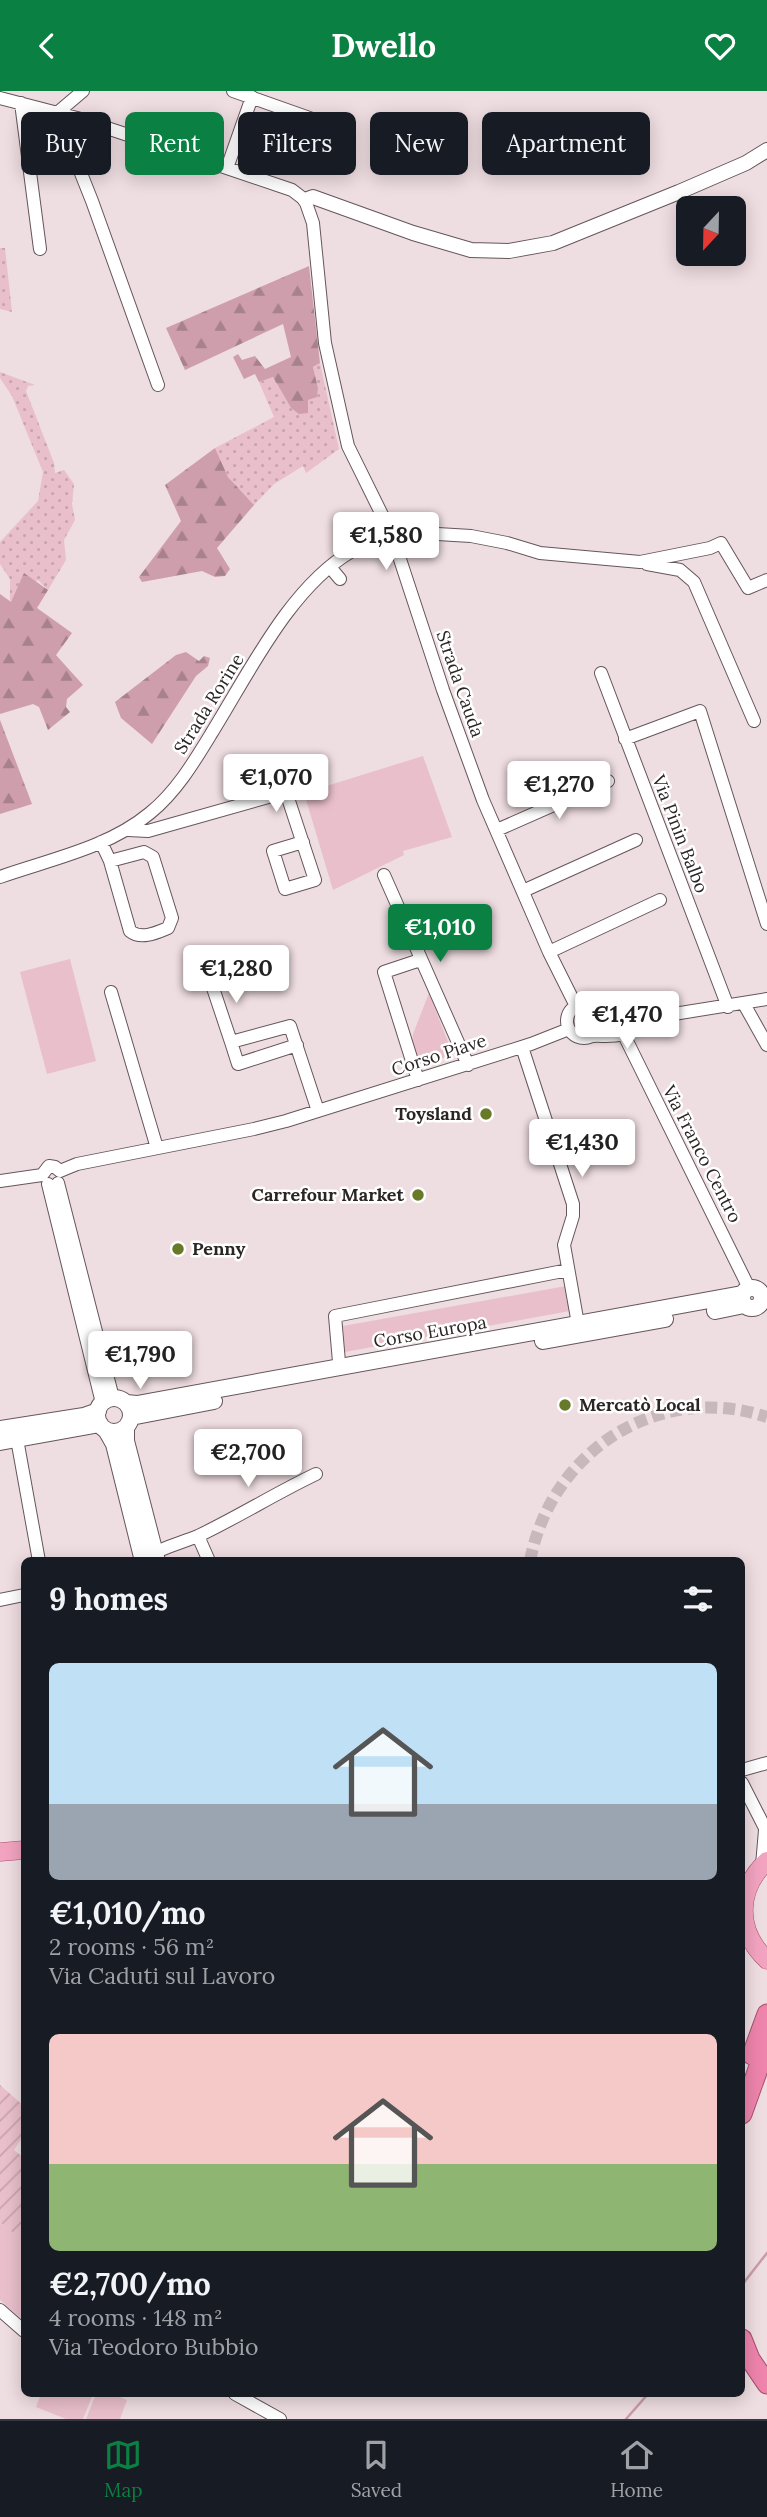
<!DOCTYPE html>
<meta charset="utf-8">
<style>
body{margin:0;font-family:Lora,serif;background:#242831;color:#f1f3f6;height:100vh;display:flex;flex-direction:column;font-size:26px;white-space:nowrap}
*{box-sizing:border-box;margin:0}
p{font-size:23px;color:#9ea1a6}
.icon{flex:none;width:38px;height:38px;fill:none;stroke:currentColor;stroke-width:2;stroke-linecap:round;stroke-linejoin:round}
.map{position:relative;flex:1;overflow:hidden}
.panel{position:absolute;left:21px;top:1466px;width:724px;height:840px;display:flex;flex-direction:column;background:#171b24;border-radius:10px;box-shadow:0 4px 18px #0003}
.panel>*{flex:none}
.banner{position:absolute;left:21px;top:21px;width:726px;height:63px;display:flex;gap:14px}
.needle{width:46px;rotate:202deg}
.tools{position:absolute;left:676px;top:105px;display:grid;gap:14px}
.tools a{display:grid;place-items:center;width:70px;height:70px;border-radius:10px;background:#171b24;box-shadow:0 4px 18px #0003;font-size:35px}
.price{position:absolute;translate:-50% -60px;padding:0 16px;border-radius:7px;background:#fff;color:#222;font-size:23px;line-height:46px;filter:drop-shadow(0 2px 4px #0008)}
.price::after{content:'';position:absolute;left:50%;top:42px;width:21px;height:16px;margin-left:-10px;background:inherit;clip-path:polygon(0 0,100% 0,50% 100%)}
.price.on{background:#0b8043;color:#fff}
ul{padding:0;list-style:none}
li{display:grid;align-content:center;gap:14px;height:371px;padding:0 28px}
li span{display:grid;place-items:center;height:217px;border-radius:10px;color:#555}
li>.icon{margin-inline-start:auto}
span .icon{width:126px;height:126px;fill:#fffc;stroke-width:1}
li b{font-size:30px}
h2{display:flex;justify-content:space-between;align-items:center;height:84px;padding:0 28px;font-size:30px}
.tag{padding:0 24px;border-radius:10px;background:#171b24;box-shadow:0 4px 18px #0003;font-size:24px;line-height:63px}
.tag.on{background:#0b8043;color:#fff}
header{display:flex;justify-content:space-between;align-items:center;height:91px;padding:0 28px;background:#0b8043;color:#fff;font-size:32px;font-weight:700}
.dock{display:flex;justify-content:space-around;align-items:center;height:98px;border-top:2px solid #363941;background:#171b24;font-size:19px;color:#9ea1a6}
.dock a{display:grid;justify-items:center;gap:4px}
.dock .on{color:#0b8043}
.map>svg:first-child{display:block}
.grass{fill:url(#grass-dots)}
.forest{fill:url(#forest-firs)}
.park{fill:#e9bfcb}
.garden{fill:url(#garden-furrows)}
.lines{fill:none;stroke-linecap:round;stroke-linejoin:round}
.stream{stroke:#cb9ba9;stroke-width:2.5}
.minor-tunnel{stroke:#c7b8bc;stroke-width:12;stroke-dasharray:12 6;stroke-linecap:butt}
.minor-casing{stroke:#65565a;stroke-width:14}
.tertiary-casing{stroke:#65565a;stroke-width:16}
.secondary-casing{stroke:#65565a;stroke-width:18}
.primary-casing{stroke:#a64f6f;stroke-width:19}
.trunk-casing{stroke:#a64f6f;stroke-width:21}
.minor{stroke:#fff;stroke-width:12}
.tertiary{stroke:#fff;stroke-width:14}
.secondary{stroke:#fff;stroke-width:16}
.primary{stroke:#f2a3c0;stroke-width:18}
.trunk{stroke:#ee84ab;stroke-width:19}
.poi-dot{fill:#687a29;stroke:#fff;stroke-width:2.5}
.labels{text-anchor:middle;stroke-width:5;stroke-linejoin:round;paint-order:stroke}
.street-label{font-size:18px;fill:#2b2526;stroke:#fff}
.poi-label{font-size:18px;font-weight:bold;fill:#2b2526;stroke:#fff;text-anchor:end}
</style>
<header><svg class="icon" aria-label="back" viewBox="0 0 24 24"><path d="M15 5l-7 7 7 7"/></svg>Dwello<svg class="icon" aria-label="heart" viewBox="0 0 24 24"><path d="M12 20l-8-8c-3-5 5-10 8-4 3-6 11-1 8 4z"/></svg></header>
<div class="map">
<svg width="767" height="2328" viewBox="0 0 767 2328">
<defs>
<pattern id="grass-dots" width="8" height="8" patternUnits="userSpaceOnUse" patternTransform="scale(1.75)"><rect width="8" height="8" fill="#e9bfcb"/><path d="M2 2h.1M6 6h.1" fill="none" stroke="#c8a4ae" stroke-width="1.8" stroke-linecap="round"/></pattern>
<pattern id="forest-firs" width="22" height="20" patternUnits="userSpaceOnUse" patternTransform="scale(1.75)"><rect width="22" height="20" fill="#ce9eac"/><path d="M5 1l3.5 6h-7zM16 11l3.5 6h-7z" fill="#a7818c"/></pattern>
<pattern id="garden-furrows" width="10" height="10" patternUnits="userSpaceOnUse" patternTransform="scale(1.75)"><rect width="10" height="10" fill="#e9bfcb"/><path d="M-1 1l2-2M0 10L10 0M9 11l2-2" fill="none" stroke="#c8a4ae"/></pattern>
</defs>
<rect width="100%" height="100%" fill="#eedde1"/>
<!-- grass -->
<path class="grass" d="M0 157H5L12 221 0 218Z
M320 272 339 358 306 382 303 375 274 393 254 414 228 386 215 357 274 326 259 291 273 286 291 317 317 305 318 297 313 276Z
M0 281 35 294 28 295 26 300 54 372 55 382 64 379 74 393 72 413 75 429 64 449 66 469 48 499 38 489 10 511V488L0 473V451L38 410 43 381 12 305 0 287Z"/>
<!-- forest -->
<path class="forest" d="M309 175 320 272 313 276 318 297 317 306 308 309V322L299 323 291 317 273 286 259 291 255 283 244 288 233 266 238 263 242 269 255 265 265 278 291 266 283 233 185 279 166 237Z
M215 357 228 386 254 414 217 457 230 478 225 485 215 486 202 480 142 491 139 486 181 430 165 394Z
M24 482 48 499 37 517 72 542 56 564 83 594 67 608 66 616 70 621 48 639 39 616 33 613 0 623V503L11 511Z
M186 561 199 570 204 565 210 567 208 575 196 585 152 653 121 627 115 611 176 564Z
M0 629 32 713 0 723Z"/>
<!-- park -->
<path class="park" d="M423 665 452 746 403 760 404 764 333 799 304 702Z
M70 868 96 970 47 983 20 881Z
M429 902 453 964 420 974 412 953 413 943Z
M566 1195 570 1220 345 1261 343 1235Z
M0 2131 24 2151V2230L0 2209Z
M41 2303H93L83 2328H66L36 2316Z
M96 2303H112L127 2309 120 2328H86Z"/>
<!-- garden -->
<path class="garden" d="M0 1994 24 2015V2044L14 2059 24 2067V2151L0 2131Z"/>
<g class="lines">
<!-- stream -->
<path class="stream" d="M742 2194 767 2162
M626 2328 648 2303"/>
<!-- minor-tunnel -->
<path class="minor-tunnel" d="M530 1470C551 1360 658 1290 767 1326"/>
<!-- minor casing -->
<g class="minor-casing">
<path id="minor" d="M83 0 57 22 92 110 158 294
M233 0 335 36
M0 7 77 27 227 77 292 99 305 109 313 132 325 252 348 355 392 444 443 599 483 709 549 861 576 915
M21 12 40 158
M227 77 252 6
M386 433 404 441 471 445 507 452 540 462 640 471 710 457 721 452 748 497 767 489
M647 473 680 479 694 491 754 630
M330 476 340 488
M601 582 728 916
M625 648 700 620 767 833
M128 739 148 740 286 701 315 789 285 798 273 760 303 751
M497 739 608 690
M101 751 110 770 130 840C141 849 156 842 168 837L172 827 153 766 144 761 110 770
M384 784 468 974
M0 786C51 768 108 757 150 722 176 701 194 671 211 643 249 582 290 496 352 460 364 453 379 449 392 444
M523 800 636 749
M549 861 660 809
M210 888 231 951
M111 901 157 1057
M744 913 767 954
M567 930a17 17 0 1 1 34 0a17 17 0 1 1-34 0Z
M599 922 622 925 633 932
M624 944 749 1197
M592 945C607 944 628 949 633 932L649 927 767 908
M297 954 238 973 231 951 290 935 317 1017 318 1020
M522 956 573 1113V1125L564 1154 578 1233
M418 989 384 881 420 869
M0 1090 42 1084 49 1075 55 1076 60 1080 77 1073 254 1038 286 1030 531 953 569 938
M58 1092 113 1307
M48 1093 102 1312
M339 1271 335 1225 568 1179
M17 1348 39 1470
M198 1445 209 1470
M147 1466C163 1456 181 1452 198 1445 238 1426 276 1402 316 1383
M0 1509 24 1504
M742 1679 767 1672
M742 1692 767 1741
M762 1774 765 1739
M0 2219 24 2240
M235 2303 280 2328"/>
</g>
<!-- tertiary casing -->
<g class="tertiary-casing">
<path id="tertiary" d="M305 109 313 106 413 142 471 159 509 160 553 152 679 101 746 72 767 59"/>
</g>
<!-- secondary casing -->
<g class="secondary-casing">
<path id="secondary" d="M742 1207a10 10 0 1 1 20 0a10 10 0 1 1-20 0Z
M715 1220 744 1214
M543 1250 665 1228
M97 1324a17 17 0 1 1 34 0a17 17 0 1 1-34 0Z
M126 1312 137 1313 742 1203
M131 1326 214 1310
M126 1336V1350L157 1470
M0 1338 84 1325 98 1320
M106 1339 114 1353 143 1470
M0 1351 100 1333"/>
</g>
<!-- primary casing -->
<g class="primary-casing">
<path id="primary" d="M0 1761 24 1759
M767 1770C736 1799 736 1840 767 1869"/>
</g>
<!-- trunk casing -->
<g class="trunk-casing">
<path id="trunk" d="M752 1964 767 1923
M742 2023 767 1953
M742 2248 750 2268 767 2293"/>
</g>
<!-- minor -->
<use href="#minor" class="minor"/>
<!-- tertiary -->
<use href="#tertiary" class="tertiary"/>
<!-- secondary -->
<use href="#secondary" class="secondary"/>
<!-- primary -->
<use href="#primary" class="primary"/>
<!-- trunk -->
<use href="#trunk" class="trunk"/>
</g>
<!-- markers -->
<g class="poi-dot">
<circle cx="486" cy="1023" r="7"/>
<circle cx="418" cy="1104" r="7"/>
<circle cx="178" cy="1158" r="7"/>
<circle cx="565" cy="1314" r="7"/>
</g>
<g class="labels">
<!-- street labels -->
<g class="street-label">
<text transform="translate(460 593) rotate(71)" y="6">Strada Cauda</text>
<text transform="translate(209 613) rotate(-58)" y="6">Strada Rorine</text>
<text transform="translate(680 743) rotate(69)" y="6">Via Pinin Balbo</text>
<text transform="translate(439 964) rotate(-18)" y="6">Corso Piave</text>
<text transform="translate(702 1063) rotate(63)" y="6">Via Franco Centro</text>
<text transform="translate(430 1241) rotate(-10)" y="6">Corso Europa</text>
</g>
<!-- poi labels -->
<g class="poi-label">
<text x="472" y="1029">Toysland</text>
<text x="404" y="1110">Carrefour Market</text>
<text x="192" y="1164" text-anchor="start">Penny</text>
<text x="579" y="1320" text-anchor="start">Mercatò Local</text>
</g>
</g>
</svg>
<div class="tools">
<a><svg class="needle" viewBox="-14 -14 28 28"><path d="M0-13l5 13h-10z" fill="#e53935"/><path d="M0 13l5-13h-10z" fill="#9ea1a6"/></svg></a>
</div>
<b class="price" style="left:386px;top:481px">€1,580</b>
<b class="price" style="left:276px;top:723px">€1,070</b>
<b class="price" style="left:559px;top:730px">€1,270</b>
<b class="price on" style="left:440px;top:873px">€1,010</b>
<b class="price" style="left:236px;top:914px">€1,280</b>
<b class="price" style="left:627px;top:960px">€1,470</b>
<b class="price" style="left:582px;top:1088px">€1,430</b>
<b class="price" style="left:140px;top:1300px">€1,790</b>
<b class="price" style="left:248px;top:1398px">€2,700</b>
<div class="banner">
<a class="tag">Buy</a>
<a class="tag on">Rent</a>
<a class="tag">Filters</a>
<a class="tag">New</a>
<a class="tag">Apartment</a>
</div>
<section class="panel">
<h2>9 homes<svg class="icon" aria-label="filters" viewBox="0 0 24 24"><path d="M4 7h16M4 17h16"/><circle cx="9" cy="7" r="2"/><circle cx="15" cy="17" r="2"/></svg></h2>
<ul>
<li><span style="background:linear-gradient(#bfe0f5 65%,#9aa5b1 0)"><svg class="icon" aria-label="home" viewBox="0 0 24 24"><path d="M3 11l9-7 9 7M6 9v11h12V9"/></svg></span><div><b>€1,010/mo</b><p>2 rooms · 56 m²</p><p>Via Caduti sul Lavoro</p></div></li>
<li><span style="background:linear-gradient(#f6c9c9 60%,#8fb573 0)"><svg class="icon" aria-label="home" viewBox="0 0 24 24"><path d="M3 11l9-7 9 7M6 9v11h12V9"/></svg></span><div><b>€2,700/mo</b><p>4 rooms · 148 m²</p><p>Via Teodoro Bubbio</p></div></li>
</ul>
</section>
</div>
<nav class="dock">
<a class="on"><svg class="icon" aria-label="map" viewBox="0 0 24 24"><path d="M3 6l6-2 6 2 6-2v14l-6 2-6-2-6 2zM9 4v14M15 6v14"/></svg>Map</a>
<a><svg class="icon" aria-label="saved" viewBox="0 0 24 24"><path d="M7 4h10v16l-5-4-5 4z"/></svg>Saved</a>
<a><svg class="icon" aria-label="home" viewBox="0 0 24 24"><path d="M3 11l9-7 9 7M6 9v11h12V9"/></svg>Home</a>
</nav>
